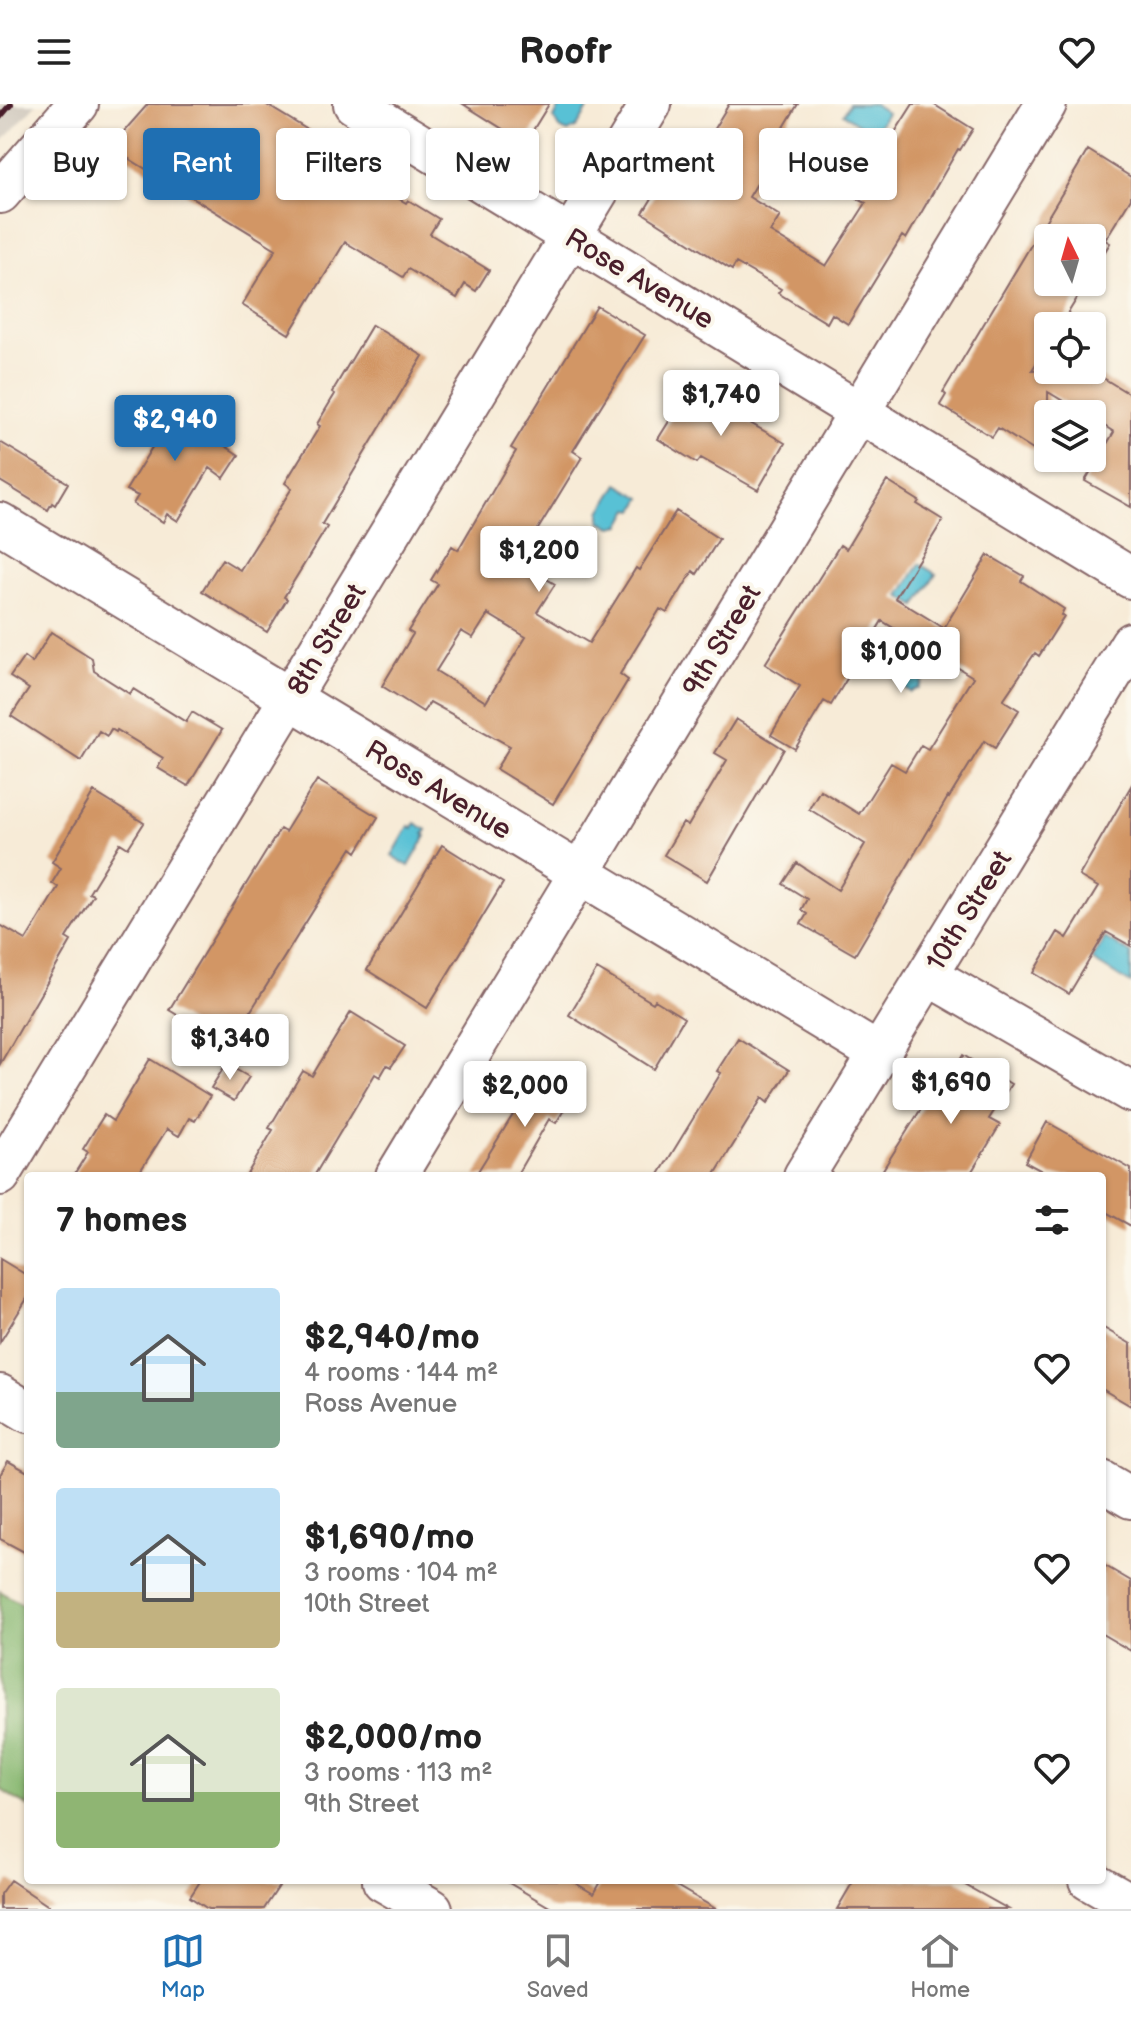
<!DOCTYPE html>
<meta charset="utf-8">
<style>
body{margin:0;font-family:"Balsamiq Sans",sans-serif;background:#f2f2f2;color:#222;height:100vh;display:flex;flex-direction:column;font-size:30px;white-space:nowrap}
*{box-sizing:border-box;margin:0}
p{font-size:26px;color:#767676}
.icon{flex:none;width:44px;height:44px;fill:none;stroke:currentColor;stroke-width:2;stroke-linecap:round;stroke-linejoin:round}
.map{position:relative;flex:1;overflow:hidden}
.side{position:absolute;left:24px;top:1068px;width:1082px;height:712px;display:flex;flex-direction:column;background:#fff;border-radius:8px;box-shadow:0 2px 6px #0004}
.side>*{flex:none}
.top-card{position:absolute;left:24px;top:24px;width:1084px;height:72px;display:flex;gap:16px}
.needle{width:52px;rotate:355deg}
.fabs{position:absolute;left:1034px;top:120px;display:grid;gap:16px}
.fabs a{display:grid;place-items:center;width:72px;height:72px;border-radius:8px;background:#fff;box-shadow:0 2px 6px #0004;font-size:40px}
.price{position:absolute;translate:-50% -68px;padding:0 18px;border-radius:8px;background:#fff;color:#222;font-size:26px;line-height:52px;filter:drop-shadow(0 2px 4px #0008)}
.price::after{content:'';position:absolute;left:50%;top:48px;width:24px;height:18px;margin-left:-12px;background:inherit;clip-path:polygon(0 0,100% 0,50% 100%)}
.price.selected{background:#1f6fb2;color:#fff}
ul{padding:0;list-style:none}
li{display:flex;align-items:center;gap:24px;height:200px;padding:0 32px}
li span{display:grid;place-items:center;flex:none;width:224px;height:160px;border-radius:8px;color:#555}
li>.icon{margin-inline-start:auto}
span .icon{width:96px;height:96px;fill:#fffc;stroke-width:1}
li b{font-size:34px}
h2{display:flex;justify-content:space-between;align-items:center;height:96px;padding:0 32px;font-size:34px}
.tag{padding:0 28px;border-radius:8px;background:#fff;box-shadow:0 2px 6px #0004;font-size:28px;line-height:72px}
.tag.selected{background:#1f6fb2;color:#fff}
header{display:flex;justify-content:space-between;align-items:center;height:104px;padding:0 32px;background:#fff;font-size:36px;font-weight:800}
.menu{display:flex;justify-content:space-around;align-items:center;height:112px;border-top:2px solid #e0e0e0;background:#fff;font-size:22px;color:#767676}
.menu a{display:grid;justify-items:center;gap:4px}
.menu .selected{color:#1f6fb2}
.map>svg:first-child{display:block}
.industrial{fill:#cbc3b8}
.forest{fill:#88b871;stroke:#696c4e;stroke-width:2}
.water{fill:#59c1d5;stroke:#527080;stroke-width:2}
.building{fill:#d29665;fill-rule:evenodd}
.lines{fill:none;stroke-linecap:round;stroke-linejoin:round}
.minor-casing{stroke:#876667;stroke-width:44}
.minor{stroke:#fff;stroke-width:40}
.rail{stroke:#4a1f2b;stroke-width:6}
.labels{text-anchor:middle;stroke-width:8;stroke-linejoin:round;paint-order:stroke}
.street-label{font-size:28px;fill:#4a1f2b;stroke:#fbf7ec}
</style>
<header><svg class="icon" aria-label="menu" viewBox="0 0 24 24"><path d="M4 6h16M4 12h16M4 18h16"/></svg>Roofr<svg class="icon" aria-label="heart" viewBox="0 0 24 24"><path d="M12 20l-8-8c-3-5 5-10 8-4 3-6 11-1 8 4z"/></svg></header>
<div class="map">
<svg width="1131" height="1805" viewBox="0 0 1131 1805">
<rect width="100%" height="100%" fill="#fbf7ec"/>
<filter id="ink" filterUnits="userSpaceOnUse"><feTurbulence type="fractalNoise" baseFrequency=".0125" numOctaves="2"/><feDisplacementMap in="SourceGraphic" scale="16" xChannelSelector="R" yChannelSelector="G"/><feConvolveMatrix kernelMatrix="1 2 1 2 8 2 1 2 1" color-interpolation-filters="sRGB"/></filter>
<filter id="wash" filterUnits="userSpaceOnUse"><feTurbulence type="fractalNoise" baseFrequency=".006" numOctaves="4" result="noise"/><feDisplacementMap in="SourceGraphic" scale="32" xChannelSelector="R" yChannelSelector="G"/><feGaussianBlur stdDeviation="1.8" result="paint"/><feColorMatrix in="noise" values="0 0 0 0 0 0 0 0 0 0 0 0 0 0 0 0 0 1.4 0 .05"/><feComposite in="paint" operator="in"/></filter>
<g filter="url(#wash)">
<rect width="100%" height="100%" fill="#f7ebd7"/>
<!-- industrial -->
<path class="industrial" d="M0 0H36L0 40Z"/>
<!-- forest -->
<path class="forest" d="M0 1487 28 1504V1703L0 1685Z"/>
<!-- water -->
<path class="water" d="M561 0H591L577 23 568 28 559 24 554 15Z
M849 0H874L887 9 873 30 843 10Z
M618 380 642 394 635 406 630 405 621 421 612 423 601 417V408Z
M920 460 936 470 916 502 900 492Z
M922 550 929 552 932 561 919 584 910 588 903 582C902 571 912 554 922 550Z
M415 719 427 726 424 730 426 732 409 762 392 752 409 722 413 724Z
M1105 834 1131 850V880L1092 856Z"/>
<g id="blocks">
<!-- building -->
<path class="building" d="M148 0H265L316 31 320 47 406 99 408 96 439 115 430 130 489 166 476 187 465 180 457 194 408 165 403 173 345 138 289 230 242 201 276 145 110 43Z
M463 0H549L525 39Z
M729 0H798L780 30 814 49 801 70 773 53 749 93 780 112 770 128 826 162 866 99 858 95 879 60 876 58 913 0H933L973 25 960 46 958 45 906 135 902 132 848 220 832 210 827 219 778 189 781 185 736 159 732 166 643 109 662 78 668 81 692 41 701 46Z
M1088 46 1131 73V94L1105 136 1110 139 1092 169V134H1048V178H1087L1060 222H1048V241L1032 266H1090L1131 291V403L1085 377 1114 328 1092 314V310H1085L1048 288V323L1033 346 998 324 992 333 940 301 946 291 943 288Z
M597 202 645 231 573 347 582 353 518 458 555 480 537 508 589 539 636 464 639 466 676 407 719 435 697 470 693 467 667 509 660 505 620 570 628 576 553 700 496 665 510 642 430 598 423 608 382 582 413 530 408 527 438 480 431 476 452 442 458 446 516 347 511 344ZM488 510 526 533 486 598 436 567 461 527 473 534Z
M372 221 423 252 322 420 327 423 284 493 287 495 267 528 202 487 222 455 240 466 292 384 285 379 320 322 317 320 335 290 332 288Z
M693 279 732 302 729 307 785 339 758 386 701 354 697 359 658 335Z
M154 296 239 351 224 374 210 364 178 417 167 410 163 418 133 400 138 392 126 386 157 335 137 323Z
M0 338 68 379 55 401 52 399 48 406 0 377Z
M887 377 919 397 917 400 943 416 895 494 944 524 988 451 1024 472 1021 477 1064 505 1061 511 1064 512 1039 552 1035 549 1003 596 1019 606 995 644 984 637 949 694 948 693 855 851 801 820 807 810 801 806 807 795 783 780 797 759 838 786 865 740 809 705 820 686 859 710 891 659 905 667 921 641 928 645 973 573 882 517 831 601 824 597 795 645 771 631 800 582 765 560 840 441 846 445Z
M51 528 92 554 94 567 130 590 133 585 186 618 192 608 222 626 188 682 158 664 163 654 117 626 116 628 111 625 107 632 99 627 81 657 11 612 29 585 10 573 24 553 32 559Z
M736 615 784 645 707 777 664 751 683 719 688 722 727 656 715 649Z
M317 676 378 713 357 748 352 744 229 942 169 906 280 725 285 728Z
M1131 682V842L1106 828 1069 890 1034 869 1058 828 1067 834 1098 783 1079 772Z
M94 688 144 719 128 744 120 739 89 789 93 791 66 834 71 837 0 960V821L26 836 58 783 52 779 61 764 52 758Z
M442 741 503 779 427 904 367 866Z
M597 865 653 899 655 896 684 914 654 965 569 911Z
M351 908 405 942 391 963 387 961 380 973 375 970 314 1072H246L273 1026 269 1024 303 967 312 972Z
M738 934 789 966 768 999 762 994 714 1072H658L721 969 717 967Z
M963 951 1011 980 989 1015 1000 1021 969 1072H879L929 992 936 996Z
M150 955 210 992 195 1017 189 1014 179 1032 167 1025 137 1072H73L88 1048 83 1045 104 1011 113 1017Z
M226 960 249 973 234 997 211 984Z
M537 972 572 993 556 1019 549 1015 516 1072H475Z
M1047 1018 1131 1065V1122L1102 1106V1072H1051L1025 1058Z
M0 1155 28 1172V1193L0 1238Z
M1102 1223 1131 1240V1302L1102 1285Z
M8 1357 28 1368V1450L0 1435V1371Z
M1102 1460 1131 1477V1547L1102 1530Z
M10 1776 53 1805H0V1790Z
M201 1776H283L264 1805H208L190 1793Z
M504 1776H570L594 1790 602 1776H666L716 1805H553Z
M854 1776H956L1008 1805H837Z"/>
</g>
</g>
<g filter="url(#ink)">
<use href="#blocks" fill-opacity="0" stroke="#876667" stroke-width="2"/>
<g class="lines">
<!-- minor casing -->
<g class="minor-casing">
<path id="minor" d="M354 0 1131 474
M0 89 78 0
M0 419 879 950
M928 871 1131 988
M0 1071 651 0
M396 1072 1046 0
M804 1072 1131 539
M0 1291 28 1308
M1102 1377 1131 1394
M1089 1776 1131 1800
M383 1777 432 1805"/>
</g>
<!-- minor -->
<use href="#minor" class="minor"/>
<!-- rail -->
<path class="rail" d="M0 13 11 0"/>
</g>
</g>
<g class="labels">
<!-- street labels -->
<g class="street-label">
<text transform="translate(640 174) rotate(31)" y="10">Rose Avenue</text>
<text transform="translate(326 535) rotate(-59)" y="10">8th Street</text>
<text transform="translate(721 536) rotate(-59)" y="10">9th Street</text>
<text transform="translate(439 685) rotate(31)" y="10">Ross Avenue</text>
<text transform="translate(968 806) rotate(-58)" y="10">10th Street</text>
</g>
</g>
</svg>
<div class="fabs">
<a><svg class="needle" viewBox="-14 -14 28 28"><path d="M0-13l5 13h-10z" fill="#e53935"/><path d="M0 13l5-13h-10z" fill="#767676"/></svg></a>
<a><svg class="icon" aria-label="locate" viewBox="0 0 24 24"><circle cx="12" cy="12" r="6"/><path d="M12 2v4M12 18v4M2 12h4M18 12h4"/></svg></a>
<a><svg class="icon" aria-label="layers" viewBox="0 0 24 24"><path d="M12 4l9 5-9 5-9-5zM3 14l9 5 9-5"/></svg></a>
</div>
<b class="price" style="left:721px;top:334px">$1,740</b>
<b class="price selected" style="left:175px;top:359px">$2,940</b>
<b class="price" style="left:539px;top:490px">$1,200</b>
<b class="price" style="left:901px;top:591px">$1,000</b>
<b class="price" style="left:230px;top:978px">$1,340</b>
<b class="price" style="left:951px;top:1022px">$1,690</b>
<b class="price" style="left:525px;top:1025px">$2,000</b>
<div class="top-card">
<a class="tag">Buy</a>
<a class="tag selected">Rent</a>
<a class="tag">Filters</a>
<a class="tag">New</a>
<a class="tag">Apartment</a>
<a class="tag">House</a>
</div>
<section class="side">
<h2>7 homes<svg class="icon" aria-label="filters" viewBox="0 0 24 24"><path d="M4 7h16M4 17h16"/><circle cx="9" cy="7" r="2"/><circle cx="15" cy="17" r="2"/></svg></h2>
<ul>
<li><span style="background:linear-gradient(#bfe0f5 65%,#7fa58c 0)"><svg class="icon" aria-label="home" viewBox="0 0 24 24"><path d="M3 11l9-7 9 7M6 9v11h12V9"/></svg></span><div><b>$2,940/mo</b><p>4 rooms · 144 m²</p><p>Ross Avenue</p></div><svg class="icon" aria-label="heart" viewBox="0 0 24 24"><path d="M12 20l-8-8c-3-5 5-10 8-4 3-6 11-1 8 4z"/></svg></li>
<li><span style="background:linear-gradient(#bfe0f5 65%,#c2b280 0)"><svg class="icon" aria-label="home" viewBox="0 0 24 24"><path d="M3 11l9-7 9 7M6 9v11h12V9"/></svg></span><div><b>$1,690/mo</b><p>3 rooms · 104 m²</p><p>10th Street</p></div><svg class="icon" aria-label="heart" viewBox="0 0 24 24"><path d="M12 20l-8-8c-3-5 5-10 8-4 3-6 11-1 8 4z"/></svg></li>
<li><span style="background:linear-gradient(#dfe7d0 65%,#8fb573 0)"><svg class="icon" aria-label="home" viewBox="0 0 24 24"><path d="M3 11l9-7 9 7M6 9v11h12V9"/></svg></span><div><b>$2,000/mo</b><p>3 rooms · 113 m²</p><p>9th Street</p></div><svg class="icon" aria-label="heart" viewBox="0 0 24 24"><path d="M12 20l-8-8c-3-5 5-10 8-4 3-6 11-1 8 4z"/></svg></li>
</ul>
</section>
</div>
<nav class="menu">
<a class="selected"><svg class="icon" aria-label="map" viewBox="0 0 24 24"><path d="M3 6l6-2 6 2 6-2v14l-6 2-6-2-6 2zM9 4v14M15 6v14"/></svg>Map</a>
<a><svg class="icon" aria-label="saved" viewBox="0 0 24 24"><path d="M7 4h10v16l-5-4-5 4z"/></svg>Saved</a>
<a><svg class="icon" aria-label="home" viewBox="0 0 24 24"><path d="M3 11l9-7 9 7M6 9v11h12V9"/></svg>Home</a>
</nav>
